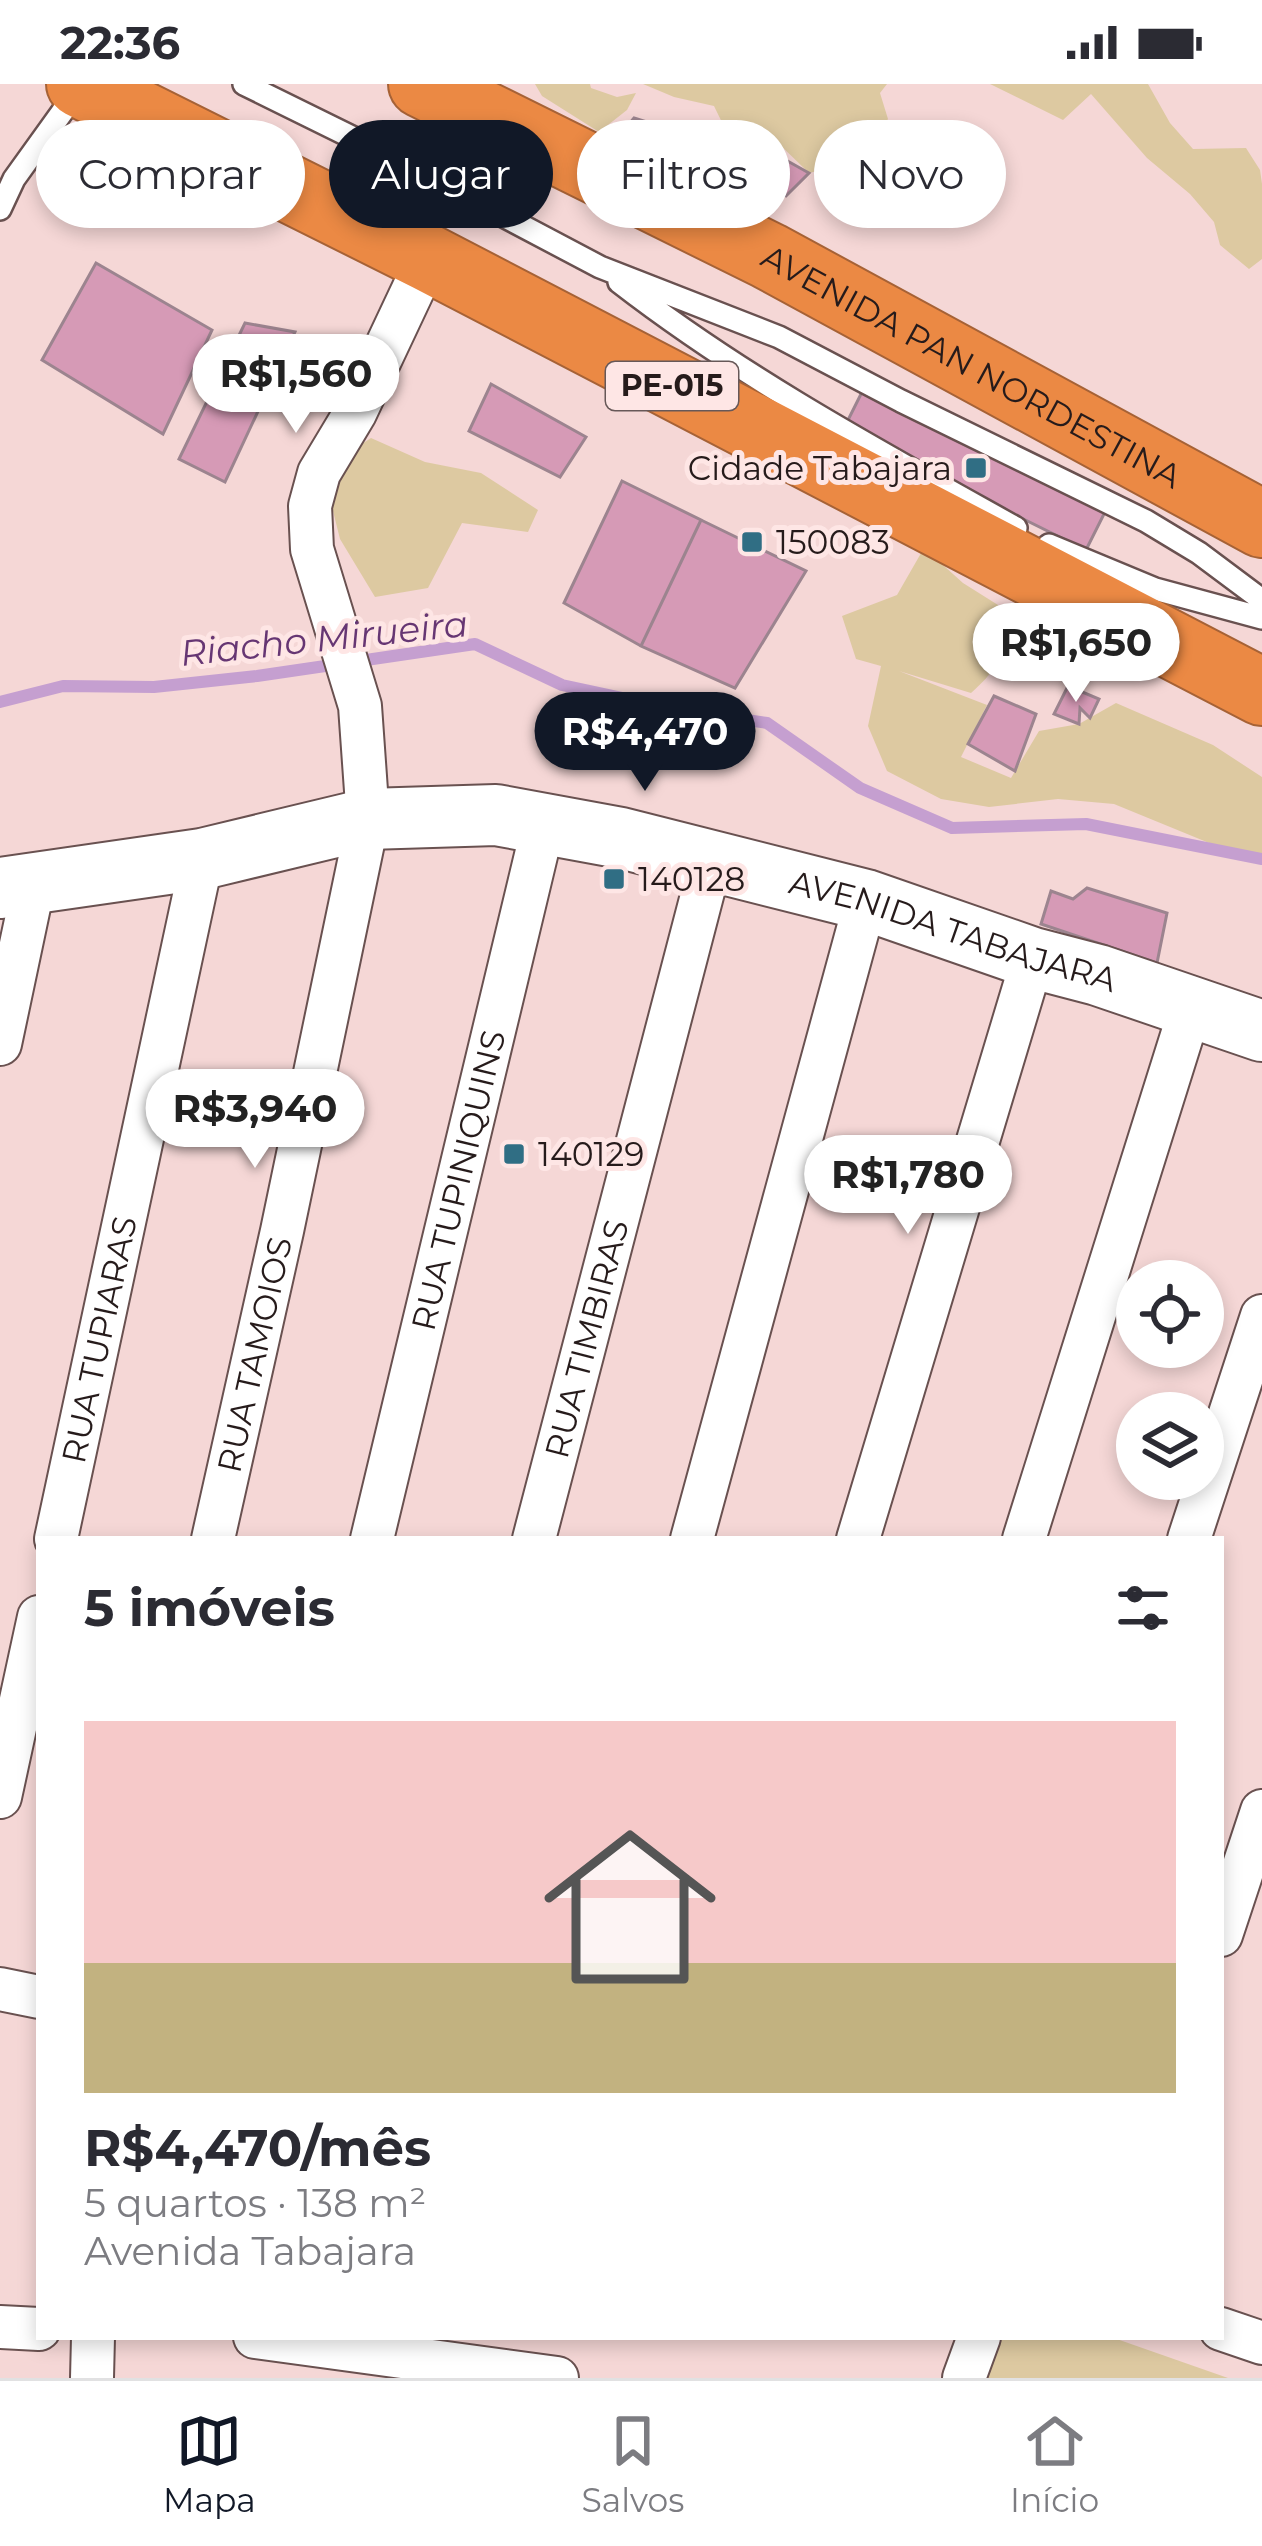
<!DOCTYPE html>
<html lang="pt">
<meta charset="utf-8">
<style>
body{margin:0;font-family:Montserrat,sans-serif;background:#f7f7f7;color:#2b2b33;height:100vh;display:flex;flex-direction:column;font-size:45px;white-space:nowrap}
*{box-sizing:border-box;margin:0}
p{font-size:39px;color:#7c7c81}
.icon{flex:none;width:66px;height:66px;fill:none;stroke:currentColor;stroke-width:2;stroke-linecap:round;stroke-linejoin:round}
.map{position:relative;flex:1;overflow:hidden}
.side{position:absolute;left:36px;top:1452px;width:1188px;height:804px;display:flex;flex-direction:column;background:#fff;border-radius:0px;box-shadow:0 6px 18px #0003}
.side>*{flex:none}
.hud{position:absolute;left:36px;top:36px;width:1191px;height:108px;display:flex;gap:24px}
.buttons{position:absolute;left:1116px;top:1176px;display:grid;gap:24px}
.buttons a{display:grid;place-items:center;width:108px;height:108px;border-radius:50%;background:#fff;box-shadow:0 6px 18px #0003;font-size:60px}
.price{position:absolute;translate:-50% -102px;padding:0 27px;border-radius:42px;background:#fff;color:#222;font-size:39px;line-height:78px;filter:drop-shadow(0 3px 6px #0008)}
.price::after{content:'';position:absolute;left:50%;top:72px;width:36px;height:27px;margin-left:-18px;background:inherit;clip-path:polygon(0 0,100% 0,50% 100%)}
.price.selected{background:#111827;color:#fff}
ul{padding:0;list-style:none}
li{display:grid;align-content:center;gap:24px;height:636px;padding:0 48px}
li span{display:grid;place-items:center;height:372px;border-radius:0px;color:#555}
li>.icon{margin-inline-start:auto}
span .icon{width:216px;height:216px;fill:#fffc;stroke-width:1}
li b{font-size:51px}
h2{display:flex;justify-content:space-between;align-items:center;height:144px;padding:0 48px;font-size:51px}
.tag{padding:0 42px;border-radius:54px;background:#fff;box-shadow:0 6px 18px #0003;font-size:42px;line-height:108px}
.tag.selected{background:#111827;color:#fff}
.status{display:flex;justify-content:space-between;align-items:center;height:84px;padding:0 60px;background:#fff;direction:ltr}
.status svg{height:33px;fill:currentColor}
.tabs{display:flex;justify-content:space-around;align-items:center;height:168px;border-top:3px solid #e1e1e2;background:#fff;font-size:33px;color:#7c7c81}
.tabs a{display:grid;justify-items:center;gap:6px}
.tabs .selected{color:#111827}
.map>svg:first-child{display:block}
.green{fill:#ddc9a1}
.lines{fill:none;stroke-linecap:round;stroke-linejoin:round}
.stream{stroke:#c59fd0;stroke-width:12}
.building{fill:#d69ab6;stroke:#9c848f;stroke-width:3}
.lane-casing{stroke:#695150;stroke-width:26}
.street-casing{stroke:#695150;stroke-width:46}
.secondary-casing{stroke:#695150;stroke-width:64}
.highway-casing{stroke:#a66236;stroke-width:70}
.lane{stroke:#fff;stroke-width:21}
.street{stroke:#fff;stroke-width:42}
.secondary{stroke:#fff;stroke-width:60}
.highway{stroke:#eb8944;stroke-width:66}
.poi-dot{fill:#306e84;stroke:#fee6e5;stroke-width:4.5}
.labels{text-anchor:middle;stroke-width:10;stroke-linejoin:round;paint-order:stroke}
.shield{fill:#fee6e5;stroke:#675858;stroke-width:3}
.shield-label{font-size:30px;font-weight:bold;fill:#261b1b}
.street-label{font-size:33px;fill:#261b1b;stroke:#fee6e5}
.poi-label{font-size:33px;fill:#261b1b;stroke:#fee6e5;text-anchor:start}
.water-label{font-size:36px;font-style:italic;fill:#663673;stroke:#fee6e5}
</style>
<div class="status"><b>22:36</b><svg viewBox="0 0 49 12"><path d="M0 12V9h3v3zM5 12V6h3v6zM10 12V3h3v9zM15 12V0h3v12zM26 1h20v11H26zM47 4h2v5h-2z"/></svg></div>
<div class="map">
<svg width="1262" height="2294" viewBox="0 0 1262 2294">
<rect width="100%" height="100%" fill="#f5d7d6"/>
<!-- green -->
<path class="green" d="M535 0H590L591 4 617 13 636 9 627 26 599 48 542 12Z
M643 0H887L880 9 888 35 862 76 809 89 776 57 736 67 714 22 674 13Z
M990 0H1148L1170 39 1193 65 1246 64 1260 86 1262 100V175L1249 185 1220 161 1214 138 1190 110 1147 74 1091 10 1063 36Z
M371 354 425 378 481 389 538 426 528 448 462 439 428 504 375 513 340 455 331 419 339 389 348 369Z
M924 464 963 499 998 521C1006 564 1005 579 971 609L899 587 987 621 961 673 1011 694 1039 647 1079 640 1116 619 1213 661 1262 693V769L1236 770 1114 720 1058 715 989 723 941 715 887 687 868 642 881 582 856 575 842 532 897 511Z
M1003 2253H1111L1228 2294H981Z"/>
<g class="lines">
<!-- stream -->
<path class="stream" d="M0 618 63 602 154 603 257 592 475 560 562 601 674 625 767 639 860 704 952 744 1086 740 1262 775"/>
</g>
<!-- building -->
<path class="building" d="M634 34 666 44 646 66 624 46Z
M708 57 727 76 713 97 688 82Z
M775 70 809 89 786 112 751 94Z
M844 90 876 106 862 119 854 111 846 121 826 111Z
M96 179 212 246 163 350 42 276Z
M245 239 295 248 225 398 179 375Z
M491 300 586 353 560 393 469 347Z
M865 302 1108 422 1086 466 843 346Z
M622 397 701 436 641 562 564 519Z
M701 436 806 487 735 604 641 562Z
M1068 602 1099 615 1090 634 1080 624 1079 640 1054 630Z
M994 612 1036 630 1015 687 968 660Z
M1087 804 1167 829 1157 879 1041 840 1051 807 1073 815Z"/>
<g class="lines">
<!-- lane casing -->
<g class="lane-casing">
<path id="lane" d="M244 0 384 69 600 183 779 253 901 317 1146 437 1199 469 1262 516
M0 125 14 95 78 6
M619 198C743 294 880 368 1016 444
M1049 461 1155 505 1262 534"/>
</g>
<!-- street casing -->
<g class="street-casing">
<g id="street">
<path d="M0 960 34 799"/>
<path id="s1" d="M56 1455 202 775"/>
<path id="s2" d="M213 1455 282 1147 368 735 360 622 312 465 310 422 319 389 355 329 428 174"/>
<path id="s3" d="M372 1455 544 738"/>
<path id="s4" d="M534 1455 711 777"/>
<path d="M692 1455 866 816"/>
<path d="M858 1455 1033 874"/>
<path d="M1024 1455 1191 923"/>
<path d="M1189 1455 1262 1232"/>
<path d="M0 1713 39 1533"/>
<path d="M1221 1851 1262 1727"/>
<path d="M0 1905 39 1913"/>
<path d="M0 2243 39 2245"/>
<path d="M1221 2245 1262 2259"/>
<path d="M255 2253 557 2294"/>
<path d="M92 2294 93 2253"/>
<path d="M964 2294 979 2253"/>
</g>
</g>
<!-- secondary casing -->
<g class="secondary-casing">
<g id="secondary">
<path id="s5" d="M0 804 202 775 368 735 496 731 621 754 866 816 1033 874 1098 891 1262 947"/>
</g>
</g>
<!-- highway casing -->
<g class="highway-casing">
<g id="highway">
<path d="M80 0 428 174 1262 608"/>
<path id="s6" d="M422 0 769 172 1262 440"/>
</g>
</g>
<!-- lane -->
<use href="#lane" class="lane"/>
<!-- street -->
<use href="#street" class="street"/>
<!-- secondary -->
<use href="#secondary" class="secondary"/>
<!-- highway -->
<use href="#highway" class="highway"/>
</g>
<!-- markers -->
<g class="poi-dot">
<rect x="964" y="372" width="24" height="24" rx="6"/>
<rect x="740" y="446" width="24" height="24" rx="6"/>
<rect x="602" y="783" width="24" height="24" rx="6"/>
<rect x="502" y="1058" width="24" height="24" rx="6"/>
</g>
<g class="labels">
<!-- shield labels -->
<rect class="shield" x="606" y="278" width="132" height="48" rx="9"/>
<g class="shield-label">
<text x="672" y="312">PE-015</text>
</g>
<!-- street labels -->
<g class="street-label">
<text dy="12" stroke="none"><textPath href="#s6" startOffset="618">AVENIDA PAN NORDESTINA</textPath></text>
<text dy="12" stroke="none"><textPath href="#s5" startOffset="975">AVENIDA TABAJARA</textPath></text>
<text dy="12" stroke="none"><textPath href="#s3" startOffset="369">RUA TUPINIQUINS</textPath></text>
<text dy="12" stroke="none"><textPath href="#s4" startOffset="207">RUA TIMBIRAS</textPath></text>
<text dy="12" stroke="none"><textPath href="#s1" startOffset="204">RUA TUPIARAS</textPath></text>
<text dy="12" stroke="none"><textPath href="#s2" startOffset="189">RUA TAMOIOS</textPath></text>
</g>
<!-- poi labels -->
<g class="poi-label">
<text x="952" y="396" text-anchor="end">Cidade Tabajara</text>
<text x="776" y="470">150083</text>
<text x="638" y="807">140128</text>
<text x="538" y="1082">140129</text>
</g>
<!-- water labels -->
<g class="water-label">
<text transform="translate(324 554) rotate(-6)" y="13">Riacho Mirueira</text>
</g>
</g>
</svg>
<div class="buttons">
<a><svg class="icon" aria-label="locate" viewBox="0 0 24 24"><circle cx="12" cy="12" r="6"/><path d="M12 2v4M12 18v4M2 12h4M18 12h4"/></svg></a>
<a><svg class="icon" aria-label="layers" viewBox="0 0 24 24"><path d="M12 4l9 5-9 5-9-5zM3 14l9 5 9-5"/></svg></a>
</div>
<b class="price" style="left:296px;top:352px">R$1,560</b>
<b class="price" style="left:1076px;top:621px">R$1,650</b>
<b class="price selected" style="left:645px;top:710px">R$4,470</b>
<b class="price" style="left:255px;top:1087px">R$3,940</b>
<b class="price" style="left:908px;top:1153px">R$1,780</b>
<div class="hud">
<a class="tag">Comprar</a>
<a class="tag selected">Alugar</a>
<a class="tag">Filtros</a>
<a class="tag">Novo</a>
</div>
<section class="side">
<h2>5 imóveis<svg class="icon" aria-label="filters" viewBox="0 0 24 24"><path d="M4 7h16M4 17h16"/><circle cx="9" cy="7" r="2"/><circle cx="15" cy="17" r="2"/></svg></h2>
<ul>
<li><span style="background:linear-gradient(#f6c9c9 65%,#c2b280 0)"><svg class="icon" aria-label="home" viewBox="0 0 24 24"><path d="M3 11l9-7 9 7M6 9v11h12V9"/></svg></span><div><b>R$4,470/mês</b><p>5 quartos · 138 m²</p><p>Avenida Tabajara</p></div></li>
</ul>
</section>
</div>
<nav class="tabs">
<a class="selected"><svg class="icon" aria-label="map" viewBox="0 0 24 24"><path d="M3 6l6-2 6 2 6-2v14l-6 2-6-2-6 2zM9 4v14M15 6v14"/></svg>Mapa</a>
<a><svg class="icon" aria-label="saved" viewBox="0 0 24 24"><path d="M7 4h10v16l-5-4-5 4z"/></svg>Salvos</a>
<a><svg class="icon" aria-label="home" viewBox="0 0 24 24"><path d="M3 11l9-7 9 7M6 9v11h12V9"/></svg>Início</a>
</nav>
